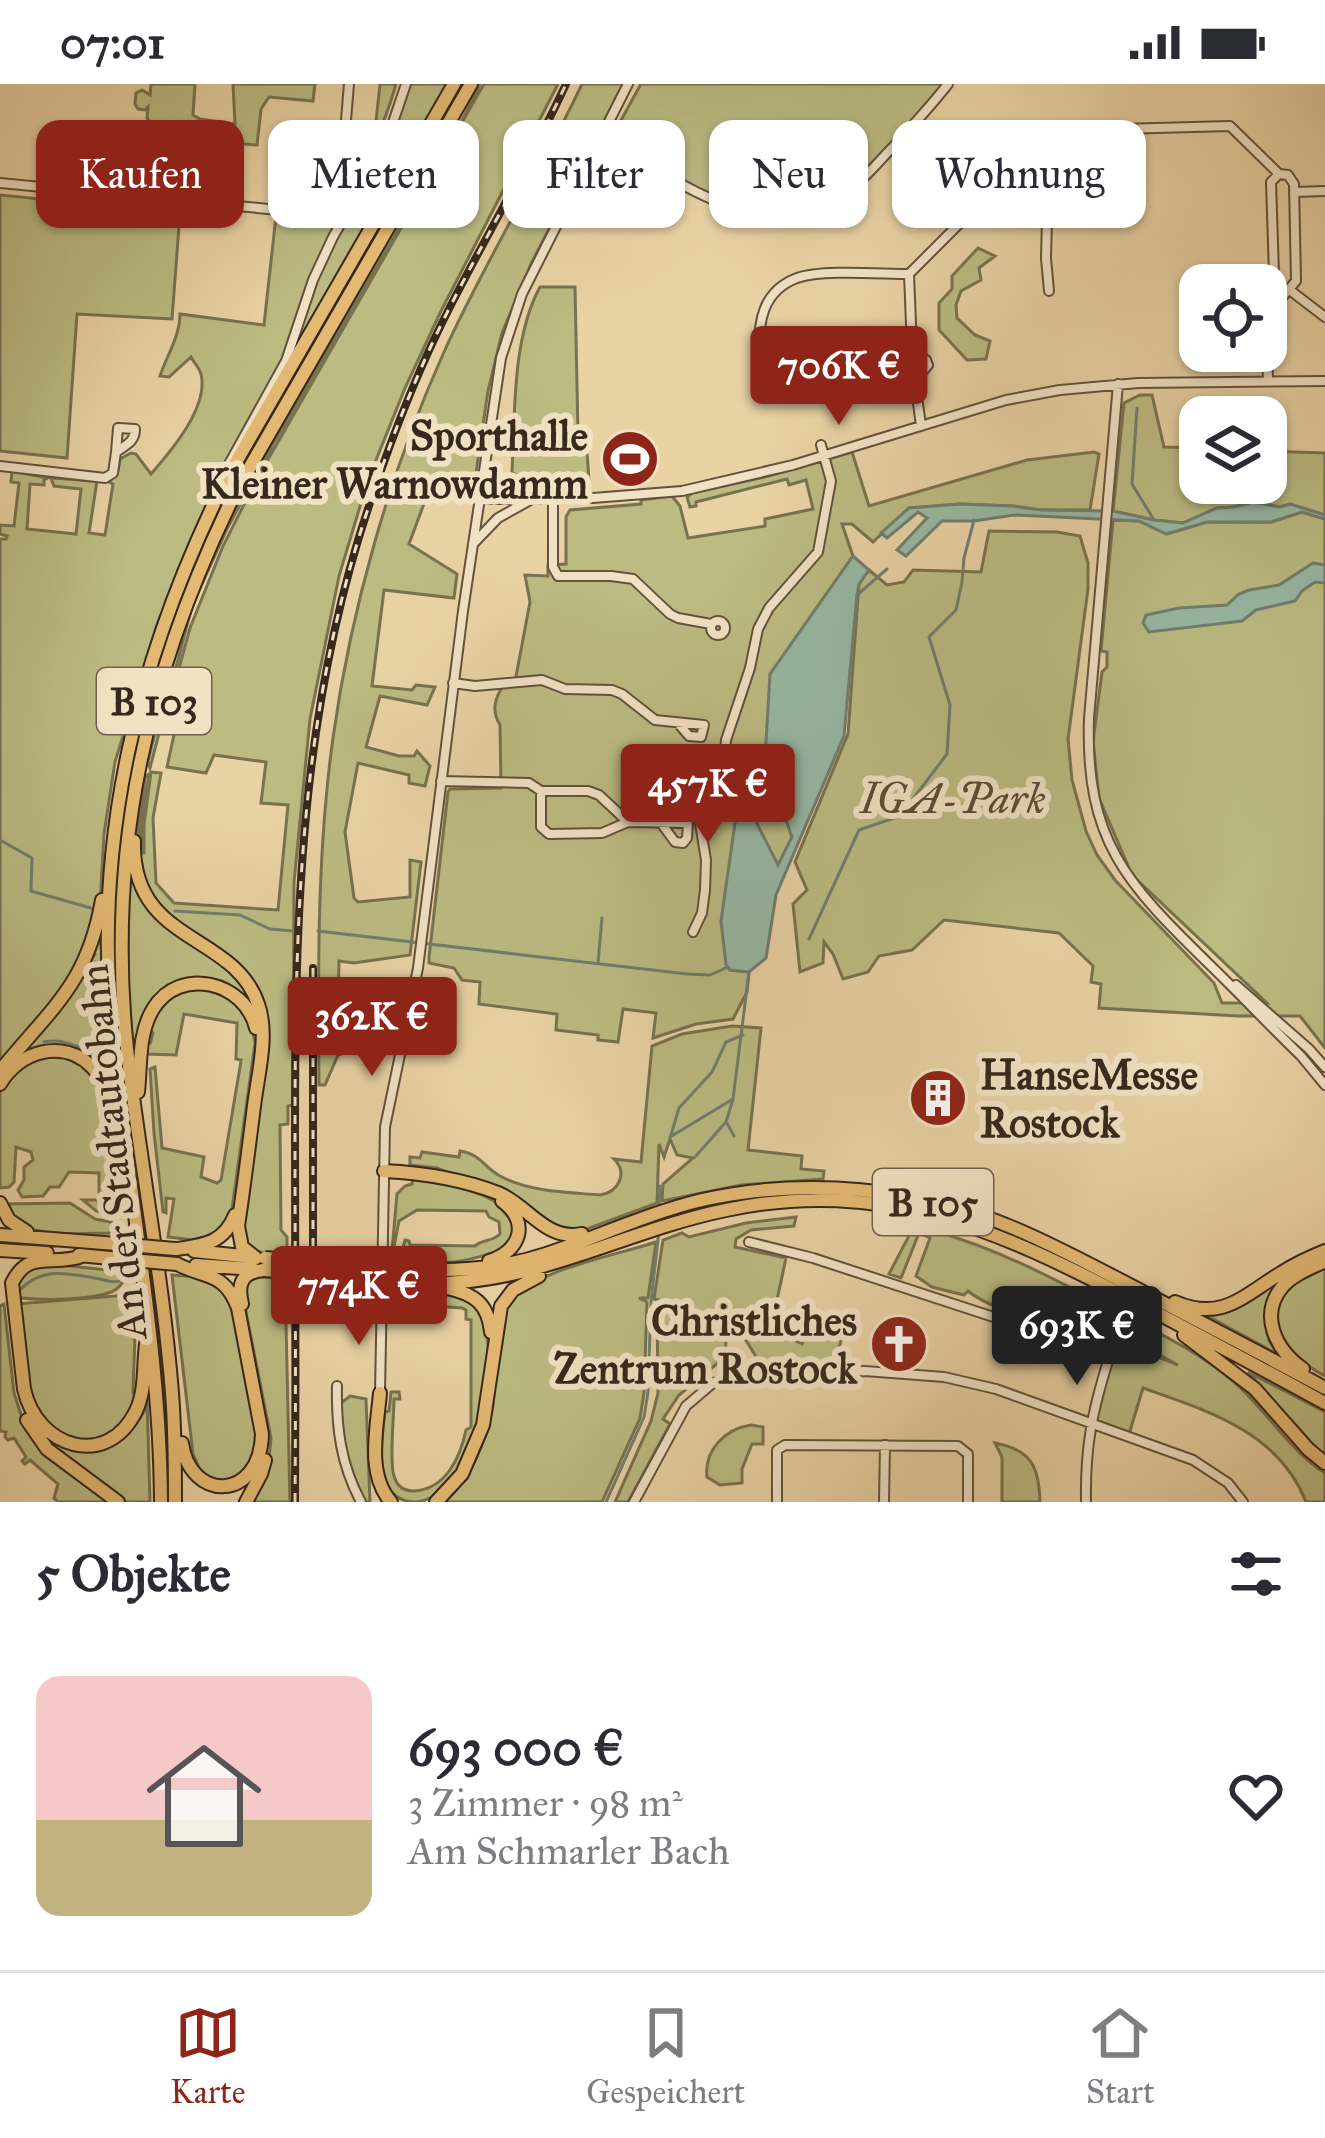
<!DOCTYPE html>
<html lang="de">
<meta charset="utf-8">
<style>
body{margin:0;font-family:"IM FELL Great Primer",serif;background:#f7f7f7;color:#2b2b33;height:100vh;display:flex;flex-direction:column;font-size:45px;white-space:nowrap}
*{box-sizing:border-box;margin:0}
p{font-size:39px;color:#7c7c81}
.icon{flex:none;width:66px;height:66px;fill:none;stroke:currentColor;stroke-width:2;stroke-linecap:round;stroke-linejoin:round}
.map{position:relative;height:1418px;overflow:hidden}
.side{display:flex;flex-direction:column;background:#fff;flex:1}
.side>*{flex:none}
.guide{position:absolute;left:36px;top:36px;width:1254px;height:108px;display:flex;gap:24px}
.controls{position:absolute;left:1179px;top:180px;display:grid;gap:24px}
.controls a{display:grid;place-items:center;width:108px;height:108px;border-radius:24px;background:#fff;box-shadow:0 3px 9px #0004;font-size:60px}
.price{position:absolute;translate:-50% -102px;padding:0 27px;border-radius:12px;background:#8f2418;color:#fff;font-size:39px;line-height:78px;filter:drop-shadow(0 3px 6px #0008)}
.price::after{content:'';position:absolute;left:50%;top:72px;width:36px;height:27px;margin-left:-18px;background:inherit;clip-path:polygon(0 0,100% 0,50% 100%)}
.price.selected{background:#222;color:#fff}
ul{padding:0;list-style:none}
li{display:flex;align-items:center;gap:36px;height:300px;padding:0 36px}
li span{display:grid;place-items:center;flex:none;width:336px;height:240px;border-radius:24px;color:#555}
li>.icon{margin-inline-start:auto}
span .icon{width:144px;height:144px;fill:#fffc;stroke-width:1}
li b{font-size:51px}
h2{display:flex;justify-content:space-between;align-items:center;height:144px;padding:0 36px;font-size:51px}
.tag{padding:0 42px;border-radius:24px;background:#fff;box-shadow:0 3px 9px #0004;font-size:42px;line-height:108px}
.tag.selected{background:#8f2418;color:#fff}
.status{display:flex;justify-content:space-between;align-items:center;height:84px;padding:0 60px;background:#fff;direction:ltr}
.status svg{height:33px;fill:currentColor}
.dock{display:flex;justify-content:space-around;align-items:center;height:168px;border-top:3px solid #e1e1e2;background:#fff;font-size:33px;color:#7c7c81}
.dock a{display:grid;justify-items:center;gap:6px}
.dock .selected{color:#8f2418}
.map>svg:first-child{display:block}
.green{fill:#bbbb82;stroke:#78724f;stroke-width:3}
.water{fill:#97b8a5;stroke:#707e6e;stroke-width:3}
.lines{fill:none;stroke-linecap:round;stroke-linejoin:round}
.stream{stroke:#707e6e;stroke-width:3}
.minor-casing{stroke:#63523e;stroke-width:12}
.highway-casing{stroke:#36281c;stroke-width:16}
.minor{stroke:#f1e2c4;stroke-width:8}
.highway{stroke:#e4b972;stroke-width:12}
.rail-casing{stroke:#36281c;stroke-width:8}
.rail{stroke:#f1e2c4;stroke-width:3;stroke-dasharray:9;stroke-linecap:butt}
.highway-bridge-casing{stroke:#36281c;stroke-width:16;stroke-linecap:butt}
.highway-bridge{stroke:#e4b972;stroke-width:12}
.labels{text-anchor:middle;stroke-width:12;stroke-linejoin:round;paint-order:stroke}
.shield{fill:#f1e2c4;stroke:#6e604e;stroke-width:3}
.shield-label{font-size:39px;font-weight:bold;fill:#36281c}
.poi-label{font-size:42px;font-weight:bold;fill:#36281c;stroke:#f1e2c4;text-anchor:end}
.park-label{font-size:42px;font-style:italic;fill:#574d36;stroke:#f1e2c4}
.street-label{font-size:42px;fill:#36281c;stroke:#f1e2c4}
</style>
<div class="status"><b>07:01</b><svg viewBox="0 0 49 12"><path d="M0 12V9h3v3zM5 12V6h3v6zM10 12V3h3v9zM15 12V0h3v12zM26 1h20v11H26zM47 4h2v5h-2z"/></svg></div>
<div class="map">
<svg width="1325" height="1418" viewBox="0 0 1325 1418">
<rect width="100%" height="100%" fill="#e9d2a4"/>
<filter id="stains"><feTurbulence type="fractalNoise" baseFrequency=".00167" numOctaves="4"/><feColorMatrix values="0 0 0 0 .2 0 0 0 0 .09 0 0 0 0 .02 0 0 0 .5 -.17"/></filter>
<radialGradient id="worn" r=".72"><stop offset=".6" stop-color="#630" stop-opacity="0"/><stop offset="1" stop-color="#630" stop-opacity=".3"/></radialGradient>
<!-- green -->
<path class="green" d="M151 0H195L193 31 200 35 235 40 233 0H315L313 17 269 13 261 25 257 61 219 58 153 44 147 34 148 23 145 26 138 25 135 20 136 9 142 6 150 11Z
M380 0H396C383 47 362 86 338 128L298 123 295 117 301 66 308 62 367 65 370 56H374Z
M406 0H449L213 409 158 538 115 678 104 750 99 838 115 1014 112 1033 125 1132 122 1123V1132L118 1131 117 1116H111V1131L96 1127 83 1116H99V1089L69 1088 59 1103H50L43 1112 22 1113 18 1106 24 1096V1083L33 1076 31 1068 16 1063 14 1098 9 1103 0 1104V1000L10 984 54 967 105 993 107 988 104 990C73 965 64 954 23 968L65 919 95 870 92 867 0 987V455H6L7 452 0 450V441L14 442 19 399 11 398 12 387 48 394 44 396V401L30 400 27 445 76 450 81 405 54 402 51 394 97 397 89 449 105 451 113 400 109 398 118 387 120 375 131 369 136 370 151 390C171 367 209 323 201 290 199 283 194 279 191 273L169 293 160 292C167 271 180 252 180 230L264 241 276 132 339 142 385 62Z
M460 0H465L215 439 172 540 147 622 134 678 119 791 122 963 166 1312 169 1418H167L166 1354 160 1279 116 943 112 858 119 754 137 647 169 539 211 437Z
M476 0H480L464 33 272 362 227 445 192 522 150 684 148 677 181 543 196 504 242 408Z
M484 0H558L441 227 405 304 368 396 339 492 310 635 294 798 293 1021 288 1022V1040L280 1041 281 1146 287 1153V1170C264 1169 256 1173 242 1152L257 1021 258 913 181 845 146 804 137 757 145 693 149 690 141 740V769H144V741L151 688 161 689 153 734 156 799 174 819 278 826 288 721 261 719 266 678 214 671 206 689 167 683 182 614 172 610 190 544 223 462 259 391Z
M582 0H623L531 180 502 249 488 307 476 389H468L467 395 425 417 409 460 457 490 454 514 384 506 372 602 412 606 416 601 435 603 427 621 380 612 366 663 399 672H414L417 667 430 682 425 702 409 699V691L358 679 345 748 354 814 358 818 410 813V776L421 778 410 871 354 879 339 877 338 929 391 942 387 955 338 971 325 1001H319C318 885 317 769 333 654 351 524 390 388 444 268 485 177 539 91 582 0Z
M641 0H948L858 100 831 117 781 128 719 118 610 56Z
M0 111 180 129 172 235 77 230 67 374 0 367Z
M978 164 995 172 979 184 981 196 961 207 956 221 957 234 975 251 990 257 986 275 967 276 939 246V219L952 205V192Z
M540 203H575L578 351 586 354 589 396H523L512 388C515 330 512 254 540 203Z
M1140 311H1152L1164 363 1200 364V399H1266V367L1325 369V431L1290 420 1280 423 1253 418 1234 423 1217 424 1183 439 1154 436 1113 427 1124 319Z
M852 368 869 422 1027 376 1094 368 1099 370 1090 426H1041L1012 422 960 420 909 424 873 458 852 440H842L853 472 772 588 765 675 792 753 778 783 748 722 730 886 749 888 747 908 733 935 696 940 653 954 656 929 623 925 618 958 598 956V951L556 946 557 930 479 920 480 898 462 896 454 884 429 879V873L448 708 450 705 501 704 500 641C491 626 495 614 504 600L515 598 530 518 525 491 548 492V481L566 480V433L570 426 641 420V416L672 412 680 422 688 454 765 442V435L813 425 806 396 789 401 787 395 696 418V422L690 423 687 413 692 409 765 393Z
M1302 428 1325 435V964L1300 932H1238L1099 924 1101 900 1091 898 1093 882 1059 849 944 836 912 866 879 872 868 888 843 895 833 870 824 858 823 879 800 888 793 820 807 806 795 778 848 650 859 500 869 486 887 501 904 498 913 486 981 488 989 447 1057 448 1080 452 1088 479V505L1068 655 1072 696 1086 747 1097 771 1115 796 1214 899 1222 919H1267L1132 791 1099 714 1093 658 1102 588 1107 583V568L1101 567 1113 436 1139 437 1167 450 1207 438H1271Z
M132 783 137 801 240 896 255 927C231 894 212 890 174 901L136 965 133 964 128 899 129 788Z
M205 903C233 913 251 929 255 959L231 1132C211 1165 200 1156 168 1153L174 1115 166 1114V1129L163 1128 154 1049 150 985 155 983 162 1064 204 1073 201 1093 217 1099 221 1096 240 983 241 976 236 975 237 939 184 930 176 971 146 970 148 948 152 951 150 960 153 949 149 946C159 916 175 907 205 903Z
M732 942 761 944 748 1066 802 1072 801 1085 824 1087 823 1095 741 1101 662 1117 663 1100 693 1074 677 1071 670 1055 664 1073 659 1060 657 1119 587 1145 565 1147 457 1092 437 1084 410 1081V1073L420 1074 422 1068 459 1073 460 1067C481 1070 485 1085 502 1093 531 1108 567 1108 600 1111 619 1108 628 1089 614 1075L641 1078 652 962 682 950Z
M413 1096C439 1098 512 1109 514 1143 514 1145 509 1160 509 1162 479 1177 433 1183 399 1179L405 1156 409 1157 410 1161 475 1162C483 1155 492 1158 500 1150L499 1138 489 1133 486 1127 417 1126 399 1137 391 1178 397 1110 405 1102 412 1100Z
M70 1119 95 1135 116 1139 120 1149C97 1148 35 1156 16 1136 11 1132 8 1125 5 1120Z
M796 1133 794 1142 751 1146 736 1155 735 1163 786 1174 771 1244 802 1260 814 1233 833 1243 831 1249 842 1253 834 1283C812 1282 769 1291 755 1271 746 1257 744 1249 727 1242L725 1273 679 1311 663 1335 670 1340 628 1418H615L651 1337 658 1309 657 1221 678 1227 679 1221 654 1215 663 1156 682 1149 689 1153 746 1139Z
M914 1142C984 1158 1045 1190 1108 1223 1152 1246 1196 1265 1234 1298 1266 1325 1289 1367 1325 1389V1418H1306C1279 1348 1208 1327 1143 1304L1129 1350 1094 1337 1110 1270 1131 1262 1178 1281C1161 1272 1140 1259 1122 1255 1102 1251 1091 1253 1073 1242L1072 1231C1062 1231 1053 1236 1043 1236 1024 1235 982 1219 968 1207L964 1211 932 1203 916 1192 930 1154 919 1149 901 1194 889 1190Z
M656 1158 648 1214H639L647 1218 644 1309 640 1334 602 1418H445C470 1395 485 1360 492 1327 499 1294 487 1232 515 1210 548 1184 616 1171 656 1158Z
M43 1179 126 1188C124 1198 119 1206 108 1209 87 1216 36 1217 15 1213L21 1191Z
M1325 1183V1292C1288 1273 1249 1229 1298 1196 1306 1191 1317 1187 1325 1183Z
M1297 1187 1266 1239 1269 1256 1277 1270 1204 1230Z
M172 1191C188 1192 203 1192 217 1202 244 1220 254 1332 258 1365L236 1398 204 1395 193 1370Z
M255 1192 285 1195 290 1418H250L269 1374 271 1354 242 1208 243 1202Z
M399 1203C414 1204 451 1208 463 1213 512 1234 479 1361 454 1393 445 1405 431 1417 416 1418 370 1418 382 1355 385 1328L389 1327 391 1308H399L400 1315H394C394 1333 389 1379 394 1392 397 1403 404 1407 414 1407 446 1405 460 1374 466 1346L471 1343V1236L466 1235V1226L462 1224 406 1220 400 1214Z
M128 1211 131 1213 135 1250 133 1309 137 1311C131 1331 116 1352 94 1355 22 1367 23 1268 16 1220Z
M4 1220 14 1309 23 1337 111 1418H58L54 1414 58 1400 30 1376 25 1380 22 1377 26 1373 14 1354 8 1356 5 1353 6 1348 0 1347V1222Z
M1248 1288 1325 1328V1374Z
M350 1312 366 1315 370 1418H365C348 1387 342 1355 340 1320Z
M147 1314 150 1418H123L57 1369 47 1355 71 1366 98 1365Z
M751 1341 763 1343V1360H752L742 1385V1399L720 1401 707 1393C704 1366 725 1345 751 1341Z
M995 1359C1032 1366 1039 1383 1040 1418H1002V1373Z"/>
<!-- water -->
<path class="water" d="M1253 418 1280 423 1290 420 1325 431V435L1302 428 1271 438H1207L1166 450 1139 437 1014 431 974 437H942L906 472 897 466 927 434 918 428 887 454 881 449 909 424 960 420 1012 422 1041 426 1113 427 1154 436 1183 439 1217 424 1234 423Z
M853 472 869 486 859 500 857 511 844 652 776 811 766 874 749 888 730 886 726 881 721 837 736 732 748 722 778 781 792 753 765 675 770 590Z
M1313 479 1325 481V499L1315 498 1302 507 1295 517 1256 526 1242 537 1149 548 1143 539 1146 531 1179 524 1227 521 1239 510 1249 506 1279 501Z"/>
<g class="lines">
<!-- stream -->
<path class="stream" d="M1137 324 1132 400 1154 436
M857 511 887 485
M0 756 32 774 31 807 91 824
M175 827 240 831 270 845 293 847
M318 847 687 890 710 891 728 883
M809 855 859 746 900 732 947 670 950 621 929 553 956 526 962 498 964 474 974 436
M598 879 602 834
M44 958C66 954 81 964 100 973L94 927 95 878
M727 1039 734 1052
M671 1051 679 1024 712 988 726 958 743 951
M670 1053 733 1015 749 888
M695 1073 726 1038 733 1015
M659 1126 660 1102
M20 1206C41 1183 66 1189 95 1194 107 1196 111 1200 124 1196
M71 1366C106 1374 129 1353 146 1325
M606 1418 644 1333 648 1308 651 1217 659 1147"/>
<!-- minor casing -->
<g class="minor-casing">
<path id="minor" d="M602 52C638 73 675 100 714 116 756 133 808 134 847 108 864 96 878 78 893 63 912 42 931 22 948 0
M0 99 289 127 327 131 343 137
M1294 108 1325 107
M989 110C1002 120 1033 120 1046 109
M289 127 298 61 306 57 344 60 349 0
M909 190 912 265 926 276 928 281 915 297 921 342
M1266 201 1274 190 1271 98 1279 90
M1049 207 1046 174 1048 97 1079 66 1119 45 1230 42 1279 90 1288 91 1294 100 1296 197 1266 232
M1291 207 1325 233
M1266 243 1268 296
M889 273C868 281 855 302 834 307 818 311 784 314 770 305 758 296 759 284 759 271 758 239 762 207 797 194 823 185 880 190 909 190L989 110 992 99C1007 90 1031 92 1048 97
M1118 300 1089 634C1085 757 1126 799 1210 881 1241 911 1270 942 1301 972L1325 1001
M118 344 135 345C135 358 126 361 116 368Z
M229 380 286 277 313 196 333 153 385 62 406 0
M0 382 105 394 113 389 116 368
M553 414V483L558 492H611L633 495 670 530 678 534 711 540
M479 415 593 414 682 407 793 381 1006 316 1060 306 1138 299 1325 297
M473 460 498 434 532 415
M711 544a7 7 0 1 1 14 0a7 7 0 1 1-14 0Z
M453 599 475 602 542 596 565 605 612 606 622 610 655 636 704 641 701 653 689 652 678 639
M441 697 529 699 541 707H588L599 711 628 738 688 739 687 754 683 759 675 758 661 739
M541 707V743L549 750 602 749 628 738
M693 848 702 829 705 806 706 776 700 739 722 700 726 656 750 584 758 545 769 524 818 468 831 397 821 361
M1236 901 1309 965 1325 983
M749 1158 813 1174 1107 1270 1108 1277C1092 1329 1085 1363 1086 1418
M337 1302C336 1344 341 1381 361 1418
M380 1309 385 1043 418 884 463 527 501 274 522 210 628 0
M634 1418 686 1322 713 1299 750 1289 865 1287 944 1293 996 1305 1193 1376 1228 1399 1243 1418
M777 1418V1366L785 1361 958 1362 968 1370V1418
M884 1418 885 1361"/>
</g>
<!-- highway casing -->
<g class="highway-casing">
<path id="highway" d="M134 757C131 860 234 848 258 920 269 951 258 989 254 1022 249 1062 244 1102 238 1142L242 1163 256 1174
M0 987C52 923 87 901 102 816
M0 1000C19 967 63 954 92 983 106 998 112 1018 115 1037
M138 1008C141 980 138 950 153 925 180 881 245 898 256 944
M384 1087C423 1089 462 1095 498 1109 529 1122 545 1157 582 1150
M0 1119 9 1136 27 1148
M0 1151 117 1160
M177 1165C204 1161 224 1159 235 1131
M0 1166 47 1169
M194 1167 252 1173
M79 1171 120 1175
M82 1172C53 1183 29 1164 12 1199L24 1305C37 1364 107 1386 136 1327 146 1306 143 1282 146 1260
M489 1177C521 1167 530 1138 502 1117
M177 1180C206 1195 224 1187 238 1224L262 1350C260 1418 190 1418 182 1359
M196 1181 253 1185
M410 1186C457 1187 501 1185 546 1170 598 1153 648 1129 702 1116 805 1093 918 1103 1016 1145 1061 1164 1104 1188 1147 1210 1206 1241 1266 1272 1325 1304
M409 1198C523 1208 618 1148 726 1126 882 1093 998 1146 1132 1216 1197 1250 1261 1284 1325 1319
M447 1204C474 1210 488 1219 491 1248
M1175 1218C1222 1238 1243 1212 1281 1189 1295 1180 1310 1173 1325 1167
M242 1220C237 1199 242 1188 264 1186
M1184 1251 1255 1305 1308 1365 1325 1379
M1303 1285C1276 1266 1258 1231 1283 1202 1294 1190 1311 1184 1325 1177
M380 1309C377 1344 366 1390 391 1418
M27 1336 47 1365 118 1418
M161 1418C160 1259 127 1104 112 946 93 751 139 572 224 399L454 0
M175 1418C175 1382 175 1345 172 1309 163 1194 140 1080 127 965 106 764 147 589 235 409L471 0
M246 1418 261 1390 265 1376
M436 1418 462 1390 483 1341 501 1222 513 1206 539 1192"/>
</g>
<!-- minor -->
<use href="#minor" class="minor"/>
<!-- highway -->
<use href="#highway" class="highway"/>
<!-- rail casing -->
<g class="rail-casing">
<path id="rail" d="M313 884V1178
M295 1418C296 1297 295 1176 295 1055 295 833 299 623 373 410 395 344 421 279 453 217 490 145 532 74 566 0"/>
</g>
<!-- rail -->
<use href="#rail" class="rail"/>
<!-- highway-bridge casing -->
<g class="highway-bridge-casing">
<path id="highway-bridge" d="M117 1160 175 1165
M265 1174 410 1186
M120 1175 177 1180
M264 1186 409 1198"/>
</g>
<!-- highway-bridge -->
<use href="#highway-bridge" class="highway-bridge"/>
</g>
<!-- icons -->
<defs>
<g id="stadium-disc" transform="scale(3)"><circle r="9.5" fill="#8f2418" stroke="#f1e2c4"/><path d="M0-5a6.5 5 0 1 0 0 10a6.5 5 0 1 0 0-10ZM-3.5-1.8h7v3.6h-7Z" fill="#fff"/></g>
<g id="building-disc" transform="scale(3)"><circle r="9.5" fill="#8f2418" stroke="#f1e2c4"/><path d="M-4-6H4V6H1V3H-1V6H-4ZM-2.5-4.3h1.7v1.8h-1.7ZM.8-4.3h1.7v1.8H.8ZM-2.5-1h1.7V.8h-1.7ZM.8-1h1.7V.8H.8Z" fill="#fff"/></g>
<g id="church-disc" transform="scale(3)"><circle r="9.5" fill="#8f2418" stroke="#f1e2c4"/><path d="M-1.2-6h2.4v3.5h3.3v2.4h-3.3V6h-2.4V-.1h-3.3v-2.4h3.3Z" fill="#fff"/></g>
</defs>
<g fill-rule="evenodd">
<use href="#stadium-disc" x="630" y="375"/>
<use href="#building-disc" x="938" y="1014"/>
<use href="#church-disc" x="899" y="1260"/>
</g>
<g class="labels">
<!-- shield labels -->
<g class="shield">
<rect x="97" y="584" width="114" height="66" rx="9"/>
<rect x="873" y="1085" width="120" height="66" rx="9"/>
</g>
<g class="shield-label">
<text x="154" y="631">B 103</text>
<text x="933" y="1132">B 105</text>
</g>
<!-- poi labels -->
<g class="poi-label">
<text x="588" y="366">Sporthalle<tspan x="588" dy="48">Kleiner Warnowdamm</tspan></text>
<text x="980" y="1005" text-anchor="start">HanseMesse<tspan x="980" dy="48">Rostock</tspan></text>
<text x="857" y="1251">Christliches<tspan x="857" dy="48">Zentrum Rostock</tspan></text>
</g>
<!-- park labels -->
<g class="park-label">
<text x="953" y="729">IGA-Park</text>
</g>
<!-- street labels -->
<g class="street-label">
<text transform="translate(112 1068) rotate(-96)" y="15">An der Stadtautobahn</text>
</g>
</g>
<rect width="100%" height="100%" filter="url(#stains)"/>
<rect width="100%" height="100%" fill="url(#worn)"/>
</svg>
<div class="controls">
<a><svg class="icon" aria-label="locate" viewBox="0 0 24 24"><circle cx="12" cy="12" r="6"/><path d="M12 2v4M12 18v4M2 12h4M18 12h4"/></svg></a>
<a><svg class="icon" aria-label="layers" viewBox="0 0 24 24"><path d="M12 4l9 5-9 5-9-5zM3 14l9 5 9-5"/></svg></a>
</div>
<b class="price" style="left:839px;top:344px">706K €</b>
<b class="price" style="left:708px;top:762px">457K €</b>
<b class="price" style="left:372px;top:995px">362K €</b>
<b class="price" style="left:359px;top:1264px">774K €</b>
<b class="price selected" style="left:1077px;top:1304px">693K €</b>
<div class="guide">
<a class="tag selected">Kaufen</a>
<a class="tag">Mieten</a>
<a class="tag">Filter</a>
<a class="tag">Neu</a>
<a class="tag">Wohnung</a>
</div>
</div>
<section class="side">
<h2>5 Objekte<svg class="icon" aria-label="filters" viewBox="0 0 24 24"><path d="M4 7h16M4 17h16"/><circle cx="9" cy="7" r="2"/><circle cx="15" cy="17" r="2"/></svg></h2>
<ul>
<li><span style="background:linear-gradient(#f6c9c9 60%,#c2b280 0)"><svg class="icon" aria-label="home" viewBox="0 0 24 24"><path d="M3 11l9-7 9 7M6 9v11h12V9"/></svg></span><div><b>693 000 €</b><p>3 Zimmer · 98 m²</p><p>Am Schmarler Bach</p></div><svg class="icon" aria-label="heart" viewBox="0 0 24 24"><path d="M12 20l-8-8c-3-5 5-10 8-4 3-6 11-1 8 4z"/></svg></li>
</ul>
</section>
<nav class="dock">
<a class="selected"><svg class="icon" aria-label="map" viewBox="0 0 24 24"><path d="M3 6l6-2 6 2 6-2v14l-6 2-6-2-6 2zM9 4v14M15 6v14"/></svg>Karte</a>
<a><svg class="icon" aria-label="saved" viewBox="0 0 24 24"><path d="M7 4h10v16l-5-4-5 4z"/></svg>Gespeichert</a>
<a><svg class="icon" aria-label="home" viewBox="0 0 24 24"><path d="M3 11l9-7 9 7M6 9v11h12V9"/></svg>Start</a>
</nav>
